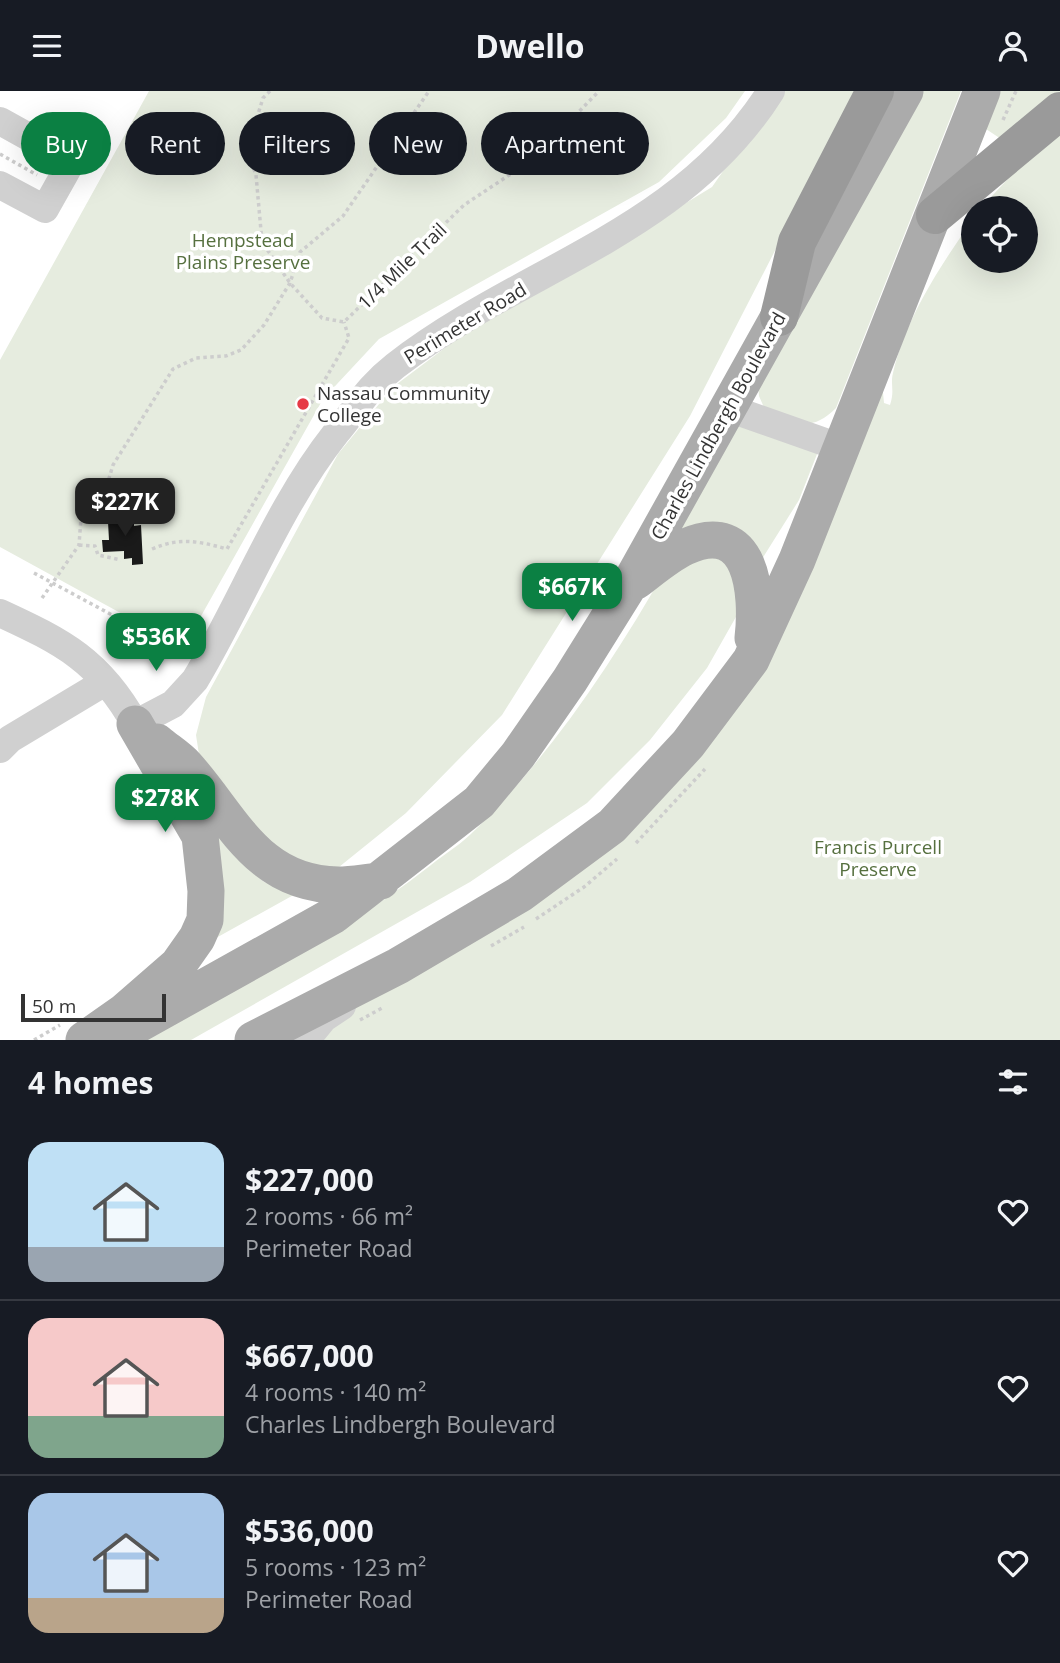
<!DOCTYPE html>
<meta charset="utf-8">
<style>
body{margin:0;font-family:"Open Sans",sans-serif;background:#20242c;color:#f1f3f6;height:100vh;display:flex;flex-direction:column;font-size:26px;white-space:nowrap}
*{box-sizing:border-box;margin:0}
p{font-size:23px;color:#9ea1a6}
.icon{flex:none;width:38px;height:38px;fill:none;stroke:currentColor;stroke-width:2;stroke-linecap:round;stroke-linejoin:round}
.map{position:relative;height:949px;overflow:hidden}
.drawer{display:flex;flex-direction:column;background:#171b24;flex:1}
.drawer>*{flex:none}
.guide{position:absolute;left:21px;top:21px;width:700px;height:63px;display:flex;gap:14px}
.fabs{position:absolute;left:961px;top:105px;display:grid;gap:14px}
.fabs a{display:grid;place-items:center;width:77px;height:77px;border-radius:50%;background:#171b24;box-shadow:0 7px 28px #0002;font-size:35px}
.scale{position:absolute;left:21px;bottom:18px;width:145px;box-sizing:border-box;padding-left:7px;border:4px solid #333;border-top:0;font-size:19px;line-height:24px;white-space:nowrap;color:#333;-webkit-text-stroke:5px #fff;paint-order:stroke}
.price{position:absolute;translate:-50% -60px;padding:0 16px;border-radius:14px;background:#0b8043;color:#fff;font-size:23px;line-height:46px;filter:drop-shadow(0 2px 4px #0008)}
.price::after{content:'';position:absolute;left:50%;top:42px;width:21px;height:16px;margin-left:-10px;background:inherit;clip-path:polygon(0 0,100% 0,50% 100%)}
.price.active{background:#222;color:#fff}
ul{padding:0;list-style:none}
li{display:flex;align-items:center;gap:21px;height:175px;padding:0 28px}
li+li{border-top:2px solid #363941}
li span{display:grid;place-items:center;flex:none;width:196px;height:140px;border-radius:21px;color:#555}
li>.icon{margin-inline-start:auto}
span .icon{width:84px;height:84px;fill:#fffc;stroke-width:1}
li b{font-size:30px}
h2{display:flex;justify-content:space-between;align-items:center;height:84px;padding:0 28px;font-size:30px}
.pill{padding:0 24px;border-radius:32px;background:#171b24;box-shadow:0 7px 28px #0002;font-size:24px;line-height:63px}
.pill.active{background:#0b8043;color:#fff}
header{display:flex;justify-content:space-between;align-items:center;height:91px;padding:0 28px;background:#171b24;font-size:32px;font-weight:700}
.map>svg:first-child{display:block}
.green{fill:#e6ecdf}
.building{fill:#1a1a1a}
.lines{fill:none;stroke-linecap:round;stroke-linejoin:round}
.path{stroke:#cdcdcd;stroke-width:3.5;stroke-dasharray:3.5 3.5;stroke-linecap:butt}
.minor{stroke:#d0d0d0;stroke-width:28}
.major{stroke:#ababab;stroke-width:37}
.highway{stroke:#9a9a9a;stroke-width:38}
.poi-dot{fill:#e63946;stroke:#fff;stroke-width:2.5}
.labels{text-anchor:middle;stroke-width:7;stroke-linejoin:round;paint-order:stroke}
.park-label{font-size:19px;fill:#56703f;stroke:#fff}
.street-label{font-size:19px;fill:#333;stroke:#fff}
.poi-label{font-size:19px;fill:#333;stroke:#fff;text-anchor:start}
</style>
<header><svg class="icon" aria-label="menu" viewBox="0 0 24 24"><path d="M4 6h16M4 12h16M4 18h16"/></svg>Dwello<svg class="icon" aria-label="person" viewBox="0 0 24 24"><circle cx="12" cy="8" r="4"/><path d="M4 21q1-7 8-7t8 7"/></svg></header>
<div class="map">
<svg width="1060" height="949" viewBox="0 0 1060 949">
<rect width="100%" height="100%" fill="#fff"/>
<!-- green -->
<path class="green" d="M149 0H745L726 27 659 91 379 248 323 308 196 534 187 555 157 542 0 456V269Z
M779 0H857L690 325 502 624 406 722 339 776H285L200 670 196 644 206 606 338 363 393 296 482 229 614 156 712 96Z
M923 0H961L836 317C811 342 797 332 766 321L759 305 758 294Z
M998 0H1060V4L1001 48 986 38Z
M1060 31V949H324L332 928 704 653 882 291 884 312 890 314C895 299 890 294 893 282 906 226 941 174 973 128V170H1026V117H981Z
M739 331 819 358 799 409 762 468 673 448Z
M718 460 737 474 745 510 707 577 650 649 587 712 470 791 191 949H141C239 894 342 844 431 774 446 762 463 752 476 738 553 661 612 572 666 478Z
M199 720 240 770 264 791 299 801 198 857Z"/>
<!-- building -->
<path class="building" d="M127 419V427H134V435L141 434 143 473 132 474V467L124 468V460L103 461 102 449H109L108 431 115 430V420Z"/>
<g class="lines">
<!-- path -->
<path class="path" d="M270 0 263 7 247 59 256 84 262 151 290 192 322 227 344 231 464 114 532 69 599 0
M1003 29 1016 0
M0 63 37 84
M79 454 95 455 98 464 121 469
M152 458C180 446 198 450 227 458L349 247 344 231
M34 482 153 546
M42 507 79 454 81 427 104 426 107 411 104 404 113 374 173 278 196 267 226 265 241 259 264 234 290 192 300 161 343 125 429 0
M636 752 705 678
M536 828 584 796 617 768
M491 855 524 836
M360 929 384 916
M34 949 60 934"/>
<!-- minor -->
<path class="minor" d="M0 30 72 70 45 118 0 94
M728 317 839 356
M0 522C63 551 100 570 135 633
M135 633 173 613 195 589C243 509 278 415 336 342 357 317 368 296 395 275 521 177 681 143 771 0
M0 658 10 648 105 591
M306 949 324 927 342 915"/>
<!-- major -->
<path class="major" d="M636 490C652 478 668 464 685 456 753 425 758 504 753 547
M157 651C166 659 178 666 186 675 232 726 256 793 338 794 352 794 367 791 381 790
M84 949 124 921 178 874 197 847 205 829 206 800 200 745 135 633
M110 949 334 824 479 711 518 664 570 589 628 496 905 0
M253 949 398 875 520 803 612 735 688 653 751 569 797 469 982 0"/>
<!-- highway -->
<path class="highway" d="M935 124 1060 20
M779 226 797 151 875 0"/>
</g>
<!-- markers -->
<circle class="poi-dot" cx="303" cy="313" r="7"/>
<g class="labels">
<!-- park labels -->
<g class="park-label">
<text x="243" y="156">Hempstead<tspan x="243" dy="22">Plains Preserve</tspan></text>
<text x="878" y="763">Francis Purcell<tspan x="878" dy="22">Preserve</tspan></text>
</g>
<!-- street labels -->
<g class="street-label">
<text transform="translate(402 175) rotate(-44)" y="7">1/4 Mile Trail</text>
<text transform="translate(465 232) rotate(-31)" y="7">Perimeter Road</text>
<text transform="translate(718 335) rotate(-61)" y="7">Charles Lindbergh Boulevard</text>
</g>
<!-- poi labels -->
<g class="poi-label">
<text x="317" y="309">Nassau Community<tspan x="317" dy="22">College</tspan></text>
</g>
</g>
</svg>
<div class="fabs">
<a><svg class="icon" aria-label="locate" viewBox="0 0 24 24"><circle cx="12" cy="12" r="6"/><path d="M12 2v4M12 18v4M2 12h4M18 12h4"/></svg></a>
</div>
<div class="scale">50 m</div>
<b class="price active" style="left:125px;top:447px">$227K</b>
<b class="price" style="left:572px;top:532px">$667K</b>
<b class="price" style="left:156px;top:582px">$536K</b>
<b class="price" style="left:165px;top:743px">$278K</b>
<div class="guide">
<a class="pill active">Buy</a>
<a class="pill">Rent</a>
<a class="pill">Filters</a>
<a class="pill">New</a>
<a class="pill">Apartment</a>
</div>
</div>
<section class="drawer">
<h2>4 homes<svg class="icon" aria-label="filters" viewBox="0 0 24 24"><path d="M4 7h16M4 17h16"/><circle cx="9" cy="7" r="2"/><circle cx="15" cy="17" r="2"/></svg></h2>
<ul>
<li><span style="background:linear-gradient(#bfe0f5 75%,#9aa5b1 0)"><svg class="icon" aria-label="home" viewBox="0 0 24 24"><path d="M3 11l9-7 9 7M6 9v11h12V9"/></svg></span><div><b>$227,000</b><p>2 rooms · 66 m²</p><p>Perimeter Road</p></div><svg class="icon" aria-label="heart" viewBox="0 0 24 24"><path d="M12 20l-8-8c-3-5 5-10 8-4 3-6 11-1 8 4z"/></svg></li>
<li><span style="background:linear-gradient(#f6c9c9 70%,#7fa58c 0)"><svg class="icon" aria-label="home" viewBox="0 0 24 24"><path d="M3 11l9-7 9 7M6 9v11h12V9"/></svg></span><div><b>$667,000</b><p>4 rooms · 140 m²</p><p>Charles Lindbergh Boulevard</p></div><svg class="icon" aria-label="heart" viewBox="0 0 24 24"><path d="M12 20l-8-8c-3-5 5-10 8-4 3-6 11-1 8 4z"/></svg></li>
<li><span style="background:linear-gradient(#a9c7e8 75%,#b9a48a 0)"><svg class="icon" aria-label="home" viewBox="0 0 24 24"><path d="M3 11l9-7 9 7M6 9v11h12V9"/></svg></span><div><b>$536,000</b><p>5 rooms · 123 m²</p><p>Perimeter Road</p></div><svg class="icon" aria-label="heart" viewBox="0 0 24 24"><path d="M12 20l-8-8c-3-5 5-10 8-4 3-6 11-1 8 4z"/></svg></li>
</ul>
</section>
